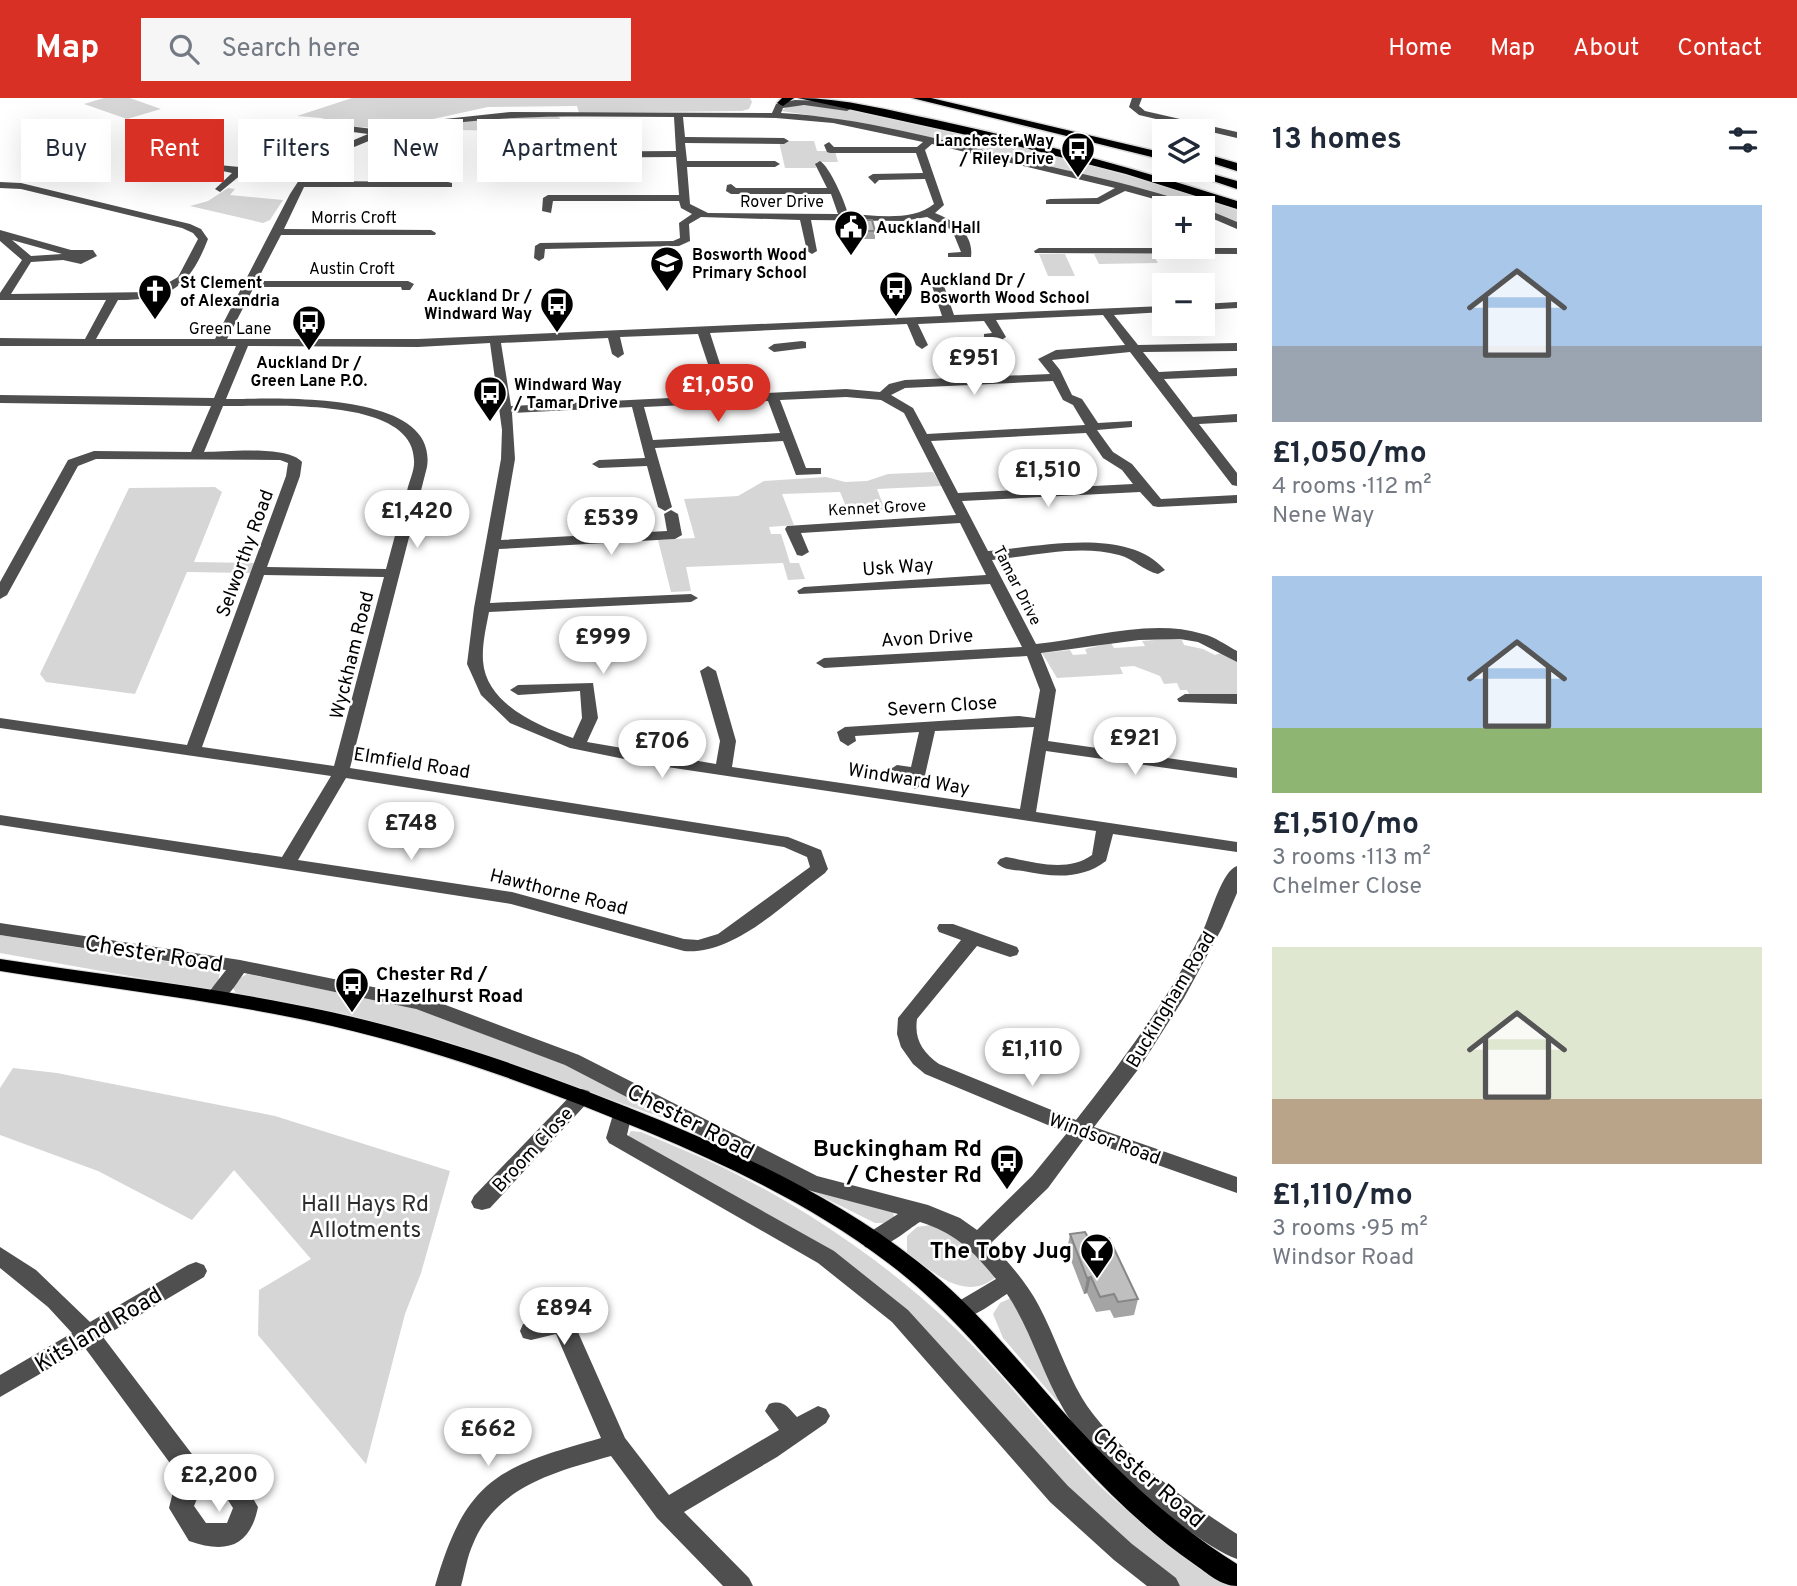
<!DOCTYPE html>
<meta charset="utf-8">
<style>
body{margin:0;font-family:Overpass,sans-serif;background:#f6f6f7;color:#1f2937;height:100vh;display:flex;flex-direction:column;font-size:26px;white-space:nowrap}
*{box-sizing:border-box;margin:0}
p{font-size:23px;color:#747a83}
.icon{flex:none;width:38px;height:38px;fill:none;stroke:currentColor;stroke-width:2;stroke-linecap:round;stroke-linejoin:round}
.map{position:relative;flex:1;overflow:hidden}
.drawer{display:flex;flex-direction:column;background:#fff;width:560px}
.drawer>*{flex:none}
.top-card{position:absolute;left:21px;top:21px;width:665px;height:63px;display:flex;gap:14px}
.controls{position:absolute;left:1152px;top:21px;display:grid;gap:14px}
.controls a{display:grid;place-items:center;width:63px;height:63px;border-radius:0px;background:#fff;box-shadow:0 7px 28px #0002;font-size:35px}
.price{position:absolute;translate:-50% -60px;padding:0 16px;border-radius:24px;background:#fff;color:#222;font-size:23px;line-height:46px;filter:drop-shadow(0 2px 4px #0008)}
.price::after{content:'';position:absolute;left:50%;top:42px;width:21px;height:16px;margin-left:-10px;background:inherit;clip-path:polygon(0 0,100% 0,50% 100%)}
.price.on{background:#d93025;color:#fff}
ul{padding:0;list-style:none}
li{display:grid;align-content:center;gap:14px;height:371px;padding:0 35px}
li span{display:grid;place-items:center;height:217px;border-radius:0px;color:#555}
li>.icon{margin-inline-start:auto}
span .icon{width:126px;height:126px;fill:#fffc;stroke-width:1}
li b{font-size:30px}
h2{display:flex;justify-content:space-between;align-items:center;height:84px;padding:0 35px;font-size:30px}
.tag{padding:0 24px;border-radius:0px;background:#fff;box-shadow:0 7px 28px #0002;font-size:24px;line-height:63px}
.tag.on{background:#d93025;color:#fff}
header{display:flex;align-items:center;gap:42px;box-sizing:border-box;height:98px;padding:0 35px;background:#d93025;color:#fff}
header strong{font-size:33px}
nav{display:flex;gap:38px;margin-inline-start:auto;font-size:24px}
.search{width:490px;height:63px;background:#f6f6f7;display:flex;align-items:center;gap:18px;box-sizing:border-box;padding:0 24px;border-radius:0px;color:#747a83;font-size:26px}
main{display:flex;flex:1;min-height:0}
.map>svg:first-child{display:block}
.green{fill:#d6d6d6}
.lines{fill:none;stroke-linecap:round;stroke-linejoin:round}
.major-casing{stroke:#dbdbdb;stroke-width:2}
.highway-casing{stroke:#dbdbdb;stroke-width:3}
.minor{fill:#4f4f4f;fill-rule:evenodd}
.major{fill:#000;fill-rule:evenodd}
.highway{fill:#000;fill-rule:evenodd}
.wall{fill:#a4a4a4}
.shaded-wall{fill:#868686}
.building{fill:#bfbfbf;stroke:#868686;stroke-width:2}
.labels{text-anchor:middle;stroke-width:5;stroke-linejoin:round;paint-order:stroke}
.far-poi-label{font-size:16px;font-weight:bold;fill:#000;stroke:#fff;text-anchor:start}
.far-street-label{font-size:16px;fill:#000;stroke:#fff}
.street-label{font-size:19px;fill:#000;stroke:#fff}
.poi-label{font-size:19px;font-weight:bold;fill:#000;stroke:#fff;text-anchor:start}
.near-street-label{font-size:23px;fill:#000;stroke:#fff}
.near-poi-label{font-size:23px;font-weight:bold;fill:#000;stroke:#fff;text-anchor:end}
.near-park-label{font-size:23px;fill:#2d2d2d;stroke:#fff}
</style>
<header>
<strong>Map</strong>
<div class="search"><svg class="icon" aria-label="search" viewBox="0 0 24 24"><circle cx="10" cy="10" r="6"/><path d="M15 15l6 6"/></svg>Search here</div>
<nav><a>Home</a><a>Map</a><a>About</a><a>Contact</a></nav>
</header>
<main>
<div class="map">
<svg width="1237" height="1488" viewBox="0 0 1237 1488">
<rect width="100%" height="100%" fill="#fff"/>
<!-- green -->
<path class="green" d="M104 0H130L161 11 127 21 84 6Z
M352 0H750L752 4 749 11 742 13 579 15 577 8 488 9 387 31 347 28 321 20 297 18Z
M790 7C857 6 935 27 1000 43 1080 63 1159 84 1237 110V126L1186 104 863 25 781 13Z
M557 18 560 20 559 29 533 31 534 22H509L505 33 460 32 461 25 410 33 405 35 402 43 387 38 397 34 465 22Z
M791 43H814L817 53H835L838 64H817L816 70H785L779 44Z
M526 68H553L552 80H487L488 71H525Z
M228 90 235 91 230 97 283 102 270 122 263 125 190 108 208 103Z
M1039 156H1065L1075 178H1048Z
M1094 156H1153L1158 165 1099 166Z
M933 374 942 388 877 391 885 412 848 413 840 394 782 396 794 427 769 429 771 436H781L790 465H799L805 481 788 482 783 465 686 469 691 493 671 494 658 442 695 440 684 401 738 398 764 383 826 379 845 384 867 383 888 376Z
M215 389 222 394 194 464 254 465 251 475 187 474 135 596 46 584 40 576 129 390Z
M1181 540 1184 547 1203 551 1215 557 1221 555 1237 564V596L1213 598 1212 596H1189L1187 592H1180L1177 585 1164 586 1160 578 1134 568 1120 569 1123 576 1057 580 1042 555 1070 552 1073 557 1087 556 1085 551 1111 545 1114 550 1145 548 1142 543Z
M0 837 220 872 218 886 208 892 0 855Z
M247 876 407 908 568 967 893 1113 894 1119 884 1125H875L666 1021 445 943 345 916 237 897 233 890 235 883Z
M13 970 57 975 275 1018 450 1073 421 1175 405 1216 366 1366 258 1237 259 1192 311 1161 234 1072 192 1122 98 1073 0 1037V990Z
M631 1033 641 1034C669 1046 697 1057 724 1070 807 1111 888 1166 955 1230 1002 1275 1041 1327 1087 1375 1129 1419 1182 1456 1233 1488H1178L1124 1449 921 1230 628 1038Z
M931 1127 948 1131 988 1165 996 1179C964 1205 934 1174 907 1155V1138L917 1129Z
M1013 1199 1064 1301 1057 1303 1003 1240 993 1216 1000 1205Z"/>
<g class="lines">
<!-- major casing -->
<g class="major-casing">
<path id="major" d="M0 861C110 878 222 890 331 914 444 939 554 979 662 1023 752 1061 841 1103 917 1163 978 1210 1024 1271 1075 1327 1124 1380 1176 1428 1237 1466V1488C1221 1488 1207 1475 1194 1466 1106 1405 1043 1320 972 1243 946 1215 919 1188 888 1165 816 1110 733 1070 650 1035 547 992 441 953 332 928 223 903 111 891 0 873Z"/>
</g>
<!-- highway casing -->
<g class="highway-casing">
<path id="highway" d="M782 0H794L783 8 777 5Z
M798 0C845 0 891 13 936 22 1038 44 1138 71 1237 103V111L1126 76 1021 49Z
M912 0H931L1164 55V62Z
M1202 55 1237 65V73L1202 62Z
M1180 72H1198L1237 83V91Z"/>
</g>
<!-- minor -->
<path class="minor" d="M1132 0H1142L1139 8 1145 13 1237 34V40L1139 17 1129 9Z
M795 2 822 3 852 10 847 13 804 7 783 10 781 15C864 20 942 42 1022 62 1095 79 1169 93 1237 124V131L1202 116V110H1187L1125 93 1099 106H1046V102L1050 101 1097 100 1115 90 932 46 925 52 944 107 935 115C955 123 974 136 971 159H948V155L961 154 952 132 927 119 903 123 811 122 817 153 812 156 807 153 800 122 701 119 689 126 690 143 679 148 545 151 544 160 539 163 534 160 535 148 540 145 673 143 680 140 679 125 692 116 681 110 679 103H553L551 115 542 113 543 100 548 97H679L676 59 533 60 528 57 533 54 676 53 674 19C578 19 481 14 387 37L407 42H455L460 45 458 47 407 48 376 40 342 54 308 83 448 84 452 85V89H304L284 131 431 132 436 135 435 137H281L257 183H408L414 186 410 192H402L401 189H254L227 241H418L942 218 932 188 938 185 944 188 954 217 1164 208V214L1114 217 1138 247 1237 245V253L1143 254 1159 274 1237 270V278L1164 281 1193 319 1237 316V324L1199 326 1237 375V388L1232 387 1130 254 1052 262 1060 272 1072 297 1082 301 1098 325 1132 323V329L1097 332 1113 354 1132 366 1161 401 1237 397V405L1158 409 1153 408 1140 394 962 403 988 453C1039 449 1127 428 1165 472L1158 476C1144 473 1134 461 1119 457 1079 446 1033 458 992 462L1036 546C1089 541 1150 520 1203 536 1215 539 1226 547 1237 553V564L1198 544 1180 541 1139 542 1041 555 1056 592 1048 643 1237 670V680L1046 653 1036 714 1237 744V754L1113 736 1106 763C1081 782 1053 779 1023 773 1014 772 1003 772 997 765L1000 761 1006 759C1034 764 1067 775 1092 757L1096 733 654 667 570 650 510 625 481 597 467 566 474 510 501 361 502 332 490 245 418 249 248 248 226 301C272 301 439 291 427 369L350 670 788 739 821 752 828 771 825 775C786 804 735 857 684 853L511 806 0 727V717L282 759 331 678 0 630V620L187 647 286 378 288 365 280 362 96 361 78 368 7 497 0 501V484L68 362 94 353 191 354 211 308 0 305V297L214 300 236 248H0V240L85 241 106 202H0V195L22 162 0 143V132L71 152H93L97 158 81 166 63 162 31 164 11 196 152 194 178 179 198 141 193 135 182 130 21 91 0 90V84L21 85 190 126 201 131 208 141C189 190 170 202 118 202L96 241H215L290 96 303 76H242L220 94 215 91 232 75 208 70V66L250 70 266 51 277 45 274 43 279 40 290 45 272 55 261 70H309L335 50 368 36 291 26 286 23 288 21 382 32 417 24 511 14 772 15 776 6ZM683 19 776 20 833 25 923 44 917 49H834L829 44 824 47 827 54 830 55H916L923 75 873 76 868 79 875 86 879 82 925 81 934 106C912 124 875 117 848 116 845 104 830 69 820 63L815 66 827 90H736L731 86 727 87 726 93 731 96H831L838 116 708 115 690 106 687 69H775L780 66 775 63H687L685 45 784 46 789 43 784 40 685 39ZM12 142 62 156 31 158ZM1103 217 1125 247 1056 252 1038 261 1050 276 905 282 889 286 880 294 846 291 511 308 501 245 608 240 612 256 618 260 624 256 620 239 698 236 709 269 715 273 721 269 710 235 907 226 916 247 922 251 928 247 918 226 984 223 992 235 984 236V242L1000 243 1006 239 996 222ZM1053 283 1063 302 1073 307 1085 327 927 336 913 310 891 297 905 290ZM846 299 881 302 904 315 956 417 787 428 785 431 797 457 802 458 809 454 801 435 960 425 986 477 804 489 797 493 799 496 990 486 1022 549 824 560 816 565 824 570 1027 558 1040 592 1035 620 1019 618 845 629 837 634 840 643 848 648 856 643 855 638 919 634 911 669 897 667 889 672 891 676 908 679 907 686 915 691 923 686 935 633 1034 629 1020 711 732 669 736 643 716 573 708 568 700 573 720 643 716 666 587 644 598 620 593 585 518 587 510 592 518 597 580 593 582 620 573 640C538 628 486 606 483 563 482 546 486 530 489 514L691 504 698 500 691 496 490 505 499 451 675 441 682 437 678 416 671 412 664 416 667 433 501 442 515 361 512 315 632 309 645 360 599 362 592 366 599 370 647 368 658 409 665 413 672 409 655 350 783 343 796 377 821 376V370H806L780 302ZM768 303 780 335 653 342 644 309ZM223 308C266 309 413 297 414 362 415 372 409 383 407 393 400 419 393 445 386 471L267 469 300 378 302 364C287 347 227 354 204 354ZM1086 335 1103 360 1122 372 1133 386 958 395 931 343ZM264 477 384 479 334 668 202 649ZM346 680 784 749 807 759 810 769 718 836 698 842 684 841 512 794 298 762Z
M1039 150H1237V156L1035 155 1034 153Z
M1237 204V210L1202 212V206Z
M802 243 806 244V250L774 254 768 250 774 246Z
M1185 596H1237V606L1179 604 1177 601Z
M1237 768V795L1222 830 1184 900 1140 969 1094 1029 1237 1079V1095L1084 1041 1048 1090 991 1145C1009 1165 1027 1185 1039 1208 1055 1238 1065 1271 1082 1300 1111 1349 1189 1405 1237 1436V1461C1192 1445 1087 1353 1064 1312 1042 1275 1031 1232 1007 1196 992 1205 970 1225 952 1219L949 1213 952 1207 996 1181C972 1152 957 1136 920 1124 905 1133 883 1155 865 1149L862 1143 865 1137 898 1116 804 1091 565 967 416 911 244 875C235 887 225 908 208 904L205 899 226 872 0 837V825L240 862 427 900 579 957 817 1078 928 1107 960 1120 977 1132 1032 1078 1067 1035 925 976 913 966 901 949 897 936 898 920 961 842 939 834 937 830 939 826H953L1017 849 1019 853 1017 857 1010 859 977 848 917 921C914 942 923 954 939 966L1076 1022C1124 961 1171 898 1205 828 1211 814 1223 772 1237 768Z
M582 991 589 993 592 998 589 1003 490 1110 482 1112 474 1110 471 1104 474 1098 575 993Z
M622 1008 629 1010 632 1015 627 1037 834 1153 908 1212 1068 1388 1132 1446 1176 1480 1180 1488H1147L1114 1462 1050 1404 892 1224 818 1165 609 1045 606 1040 615 1010Z
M0 1149 36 1172 90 1224 188 1167 196 1164 204 1167 207 1173 204 1179 103 1239 201 1368 237 1373 258 1409C250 1449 226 1456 189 1443L169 1410 173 1394 181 1380 85 1250 0 1299V1277L72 1235 48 1209 0 1170ZM202 1389 221 1391 233 1410 227 1425H206L194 1408Z
M587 1211 595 1214 598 1220 595 1226 577 1232 625 1340 669 1397 779 1332 765 1313 769 1306C783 1301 788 1309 797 1319L818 1308 826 1311 830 1318 826 1325 777 1359 684 1414 749 1480 753 1488H723L657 1420 611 1358C558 1373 496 1388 473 1446 467 1459 465 1474 461 1488H435C466 1380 499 1369 601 1340L556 1236 531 1242 523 1240 520 1233 523 1226 531 1224Z"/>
<!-- major -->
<use href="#major" class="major"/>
<!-- highway -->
<use href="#highway" class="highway"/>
</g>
<!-- wall -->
<path class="wall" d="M856 122 875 133V141H858L855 129Z
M1070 1136 1090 1143 1138 1201 1134 1217 1114 1220 1110 1212 1096 1214 1087 1195 1084 1196 1067 1152Z"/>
<!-- shaded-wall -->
<path class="shaded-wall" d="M1091 1179 1087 1195 1084 1196 1087 1180Z"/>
<!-- building -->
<path class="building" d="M856 122H872L875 133H859Z
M1085 1134 1090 1143 1109 1140 1138 1201 1118 1204 1114 1196 1100 1199 1091 1179 1087 1180 1070 1136Z"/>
<!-- icons -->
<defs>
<g id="bus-pin" transform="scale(1.75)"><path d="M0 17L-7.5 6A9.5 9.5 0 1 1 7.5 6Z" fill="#000" stroke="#fff"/><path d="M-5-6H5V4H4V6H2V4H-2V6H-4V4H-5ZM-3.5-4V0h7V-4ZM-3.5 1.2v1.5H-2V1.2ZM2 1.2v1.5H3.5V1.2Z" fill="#fff"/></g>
<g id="civic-pin" transform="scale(1.75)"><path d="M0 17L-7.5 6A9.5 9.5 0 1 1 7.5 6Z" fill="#000" stroke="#fff"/><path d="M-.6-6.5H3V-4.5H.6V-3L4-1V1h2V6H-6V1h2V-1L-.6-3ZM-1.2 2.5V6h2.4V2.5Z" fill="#fff"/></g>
<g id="school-pin" transform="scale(1.75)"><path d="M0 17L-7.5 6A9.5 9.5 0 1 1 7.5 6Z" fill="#000" stroke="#fff"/><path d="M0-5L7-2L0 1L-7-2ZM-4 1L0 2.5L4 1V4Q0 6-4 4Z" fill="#fff"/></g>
<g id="church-pin" transform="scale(1.75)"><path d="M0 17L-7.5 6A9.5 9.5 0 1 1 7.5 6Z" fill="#000" stroke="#fff"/><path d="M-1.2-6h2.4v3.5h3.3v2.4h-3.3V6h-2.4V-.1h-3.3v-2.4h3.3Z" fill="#fff"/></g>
<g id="bar-pin" transform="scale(1.75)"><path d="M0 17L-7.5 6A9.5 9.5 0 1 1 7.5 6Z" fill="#000" stroke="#fff"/><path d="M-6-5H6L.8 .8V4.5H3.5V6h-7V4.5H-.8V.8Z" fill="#fff"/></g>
</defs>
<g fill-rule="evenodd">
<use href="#bus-pin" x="1078" y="51"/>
<use href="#civic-pin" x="851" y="129"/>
<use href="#school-pin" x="667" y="165"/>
<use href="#bus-pin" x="896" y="190"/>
<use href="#church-pin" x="155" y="193"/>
<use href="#bus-pin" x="557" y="206"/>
<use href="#bus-pin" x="309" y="224"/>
<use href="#bus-pin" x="490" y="295"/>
<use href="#bus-pin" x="352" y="886"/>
<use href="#bus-pin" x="1007" y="1063"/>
<use href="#bar-pin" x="1097" y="1152"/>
</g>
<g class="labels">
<!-- far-poi labels -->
<g class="far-poi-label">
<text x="1054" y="48" text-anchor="end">Lanchester Way<tspan x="1054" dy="18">/ Riley Drive</tspan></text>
<text x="876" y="135">Auckland Hall</text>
<text x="692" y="162">Bosworth Wood<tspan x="692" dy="18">Primary School</tspan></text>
<text x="920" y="187">Auckland Dr /<tspan x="920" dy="18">Bosworth Wood School</tspan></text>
<text x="180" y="190">St Clement<tspan x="180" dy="18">of Alexandria</tspan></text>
<text x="532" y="203" text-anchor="end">Auckland Dr /<tspan x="532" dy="18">Windward Way</tspan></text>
<text x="309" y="270" text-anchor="middle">Auckland Dr /<tspan x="309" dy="18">Green Lane P.O.</tspan></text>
<text x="514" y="292">Windward Way<tspan x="514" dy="18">/ Tamar Drive</tspan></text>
</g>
<!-- far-street labels -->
<g class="far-street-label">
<text x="782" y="109">Rover Drive</text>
<text x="354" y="125">Morris Croft</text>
<text x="352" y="176">Austin Croft</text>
<text x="230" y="236">Green Lane</text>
<text transform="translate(877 409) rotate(-3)" y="6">Kennet Grove</text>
<text transform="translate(1018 487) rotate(63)" y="6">Tamar Drive</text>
</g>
<!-- street labels -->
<g class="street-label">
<text transform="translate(244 455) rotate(-70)" y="7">Selworthy Road</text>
<text transform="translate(898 468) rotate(-4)" y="7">Usk Way</text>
<text transform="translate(927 539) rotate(-3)" y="7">Avon Drive</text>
<text transform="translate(351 557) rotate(-76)" y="7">Wyckham Road</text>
<text transform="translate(942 607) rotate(-4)" y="7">Severn Close</text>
<text transform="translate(412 664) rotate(9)" y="7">Elmfield Road</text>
<text transform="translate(909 680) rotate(9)" y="7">Windward Way</text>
<text transform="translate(559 793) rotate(14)" y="7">Hawthorne Road</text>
<text transform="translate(1170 901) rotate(-59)" y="7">Buckingham Road</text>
<text transform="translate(1105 1040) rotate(20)" y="7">Windsor Road</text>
<text transform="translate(532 1051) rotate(-47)" y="7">Broom Close</text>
</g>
<!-- poi labels -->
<g class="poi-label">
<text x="376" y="882">Chester Rd /<tspan x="376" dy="22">Hazelhurst Road</tspan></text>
</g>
<!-- near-street labels -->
<g class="near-street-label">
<text transform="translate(154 855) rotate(9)" y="8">Chester Road</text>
<text transform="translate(691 1023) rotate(27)" y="8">Chester Road</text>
<text transform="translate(98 1231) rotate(-31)" y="8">Kitsland Road</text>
<text transform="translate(1149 1379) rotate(41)" y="8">Chester Road</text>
</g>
<!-- near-poi labels -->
<g class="near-poi-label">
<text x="982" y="1058">Buckingham Rd<tspan x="982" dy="26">/ Chester Rd</tspan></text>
<text x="1072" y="1160">The Toby Jug</text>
</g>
<!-- near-park labels -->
<g class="near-park-label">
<text x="365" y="1113">Hall Hays Rd<tspan x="365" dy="26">Allotments</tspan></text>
</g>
</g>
</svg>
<div class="controls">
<a><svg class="icon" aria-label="layers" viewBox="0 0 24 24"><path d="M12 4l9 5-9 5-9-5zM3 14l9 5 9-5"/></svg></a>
<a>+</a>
<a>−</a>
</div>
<b class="price" style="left:974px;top:299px">£951</b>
<b class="price on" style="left:718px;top:326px">£1,050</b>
<b class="price" style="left:1048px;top:411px">£1,510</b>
<b class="price" style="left:417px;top:452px">£1,420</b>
<b class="price" style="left:611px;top:459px">£539</b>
<b class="price" style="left:603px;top:578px">£999</b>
<b class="price" style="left:1135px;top:679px">£921</b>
<b class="price" style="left:662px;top:682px">£706</b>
<b class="price" style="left:411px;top:764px">£748</b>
<b class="price" style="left:1032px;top:990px">£1,110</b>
<b class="price" style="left:564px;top:1249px">£894</b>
<b class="price" style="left:488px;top:1370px">£662</b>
<b class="price" style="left:219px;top:1416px">£2,200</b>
<div class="top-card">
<a class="tag">Buy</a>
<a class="tag on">Rent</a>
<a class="tag">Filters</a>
<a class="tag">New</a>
<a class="tag">Apartment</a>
</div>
</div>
<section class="drawer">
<h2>13 homes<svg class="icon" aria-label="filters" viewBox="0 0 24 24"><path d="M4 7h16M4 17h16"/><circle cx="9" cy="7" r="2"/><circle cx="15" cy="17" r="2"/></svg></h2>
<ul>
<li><span style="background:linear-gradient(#a9c7e8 65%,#9aa5b1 0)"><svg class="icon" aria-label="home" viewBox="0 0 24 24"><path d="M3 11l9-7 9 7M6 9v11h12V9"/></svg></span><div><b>£1,050/mo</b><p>4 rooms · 112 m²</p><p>Nene Way</p></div></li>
<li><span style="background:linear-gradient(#a9c7e8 70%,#8fb573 0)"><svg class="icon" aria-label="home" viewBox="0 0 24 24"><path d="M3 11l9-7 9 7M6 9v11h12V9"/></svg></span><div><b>£1,510/mo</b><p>3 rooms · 113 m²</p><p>Chelmer Close</p></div></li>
<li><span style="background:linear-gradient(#dfe7d0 70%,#b9a48a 0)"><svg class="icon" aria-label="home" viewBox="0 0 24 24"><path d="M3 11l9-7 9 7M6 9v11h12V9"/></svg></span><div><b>£1,110/mo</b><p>3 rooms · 95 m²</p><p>Windsor Road</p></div></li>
</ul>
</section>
</main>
